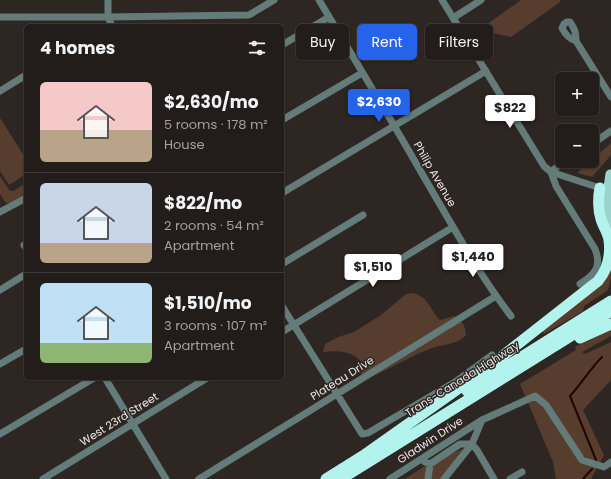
<!DOCTYPE html>
<meta charset="utf-8">
<style>
body{margin:0;font-family:Poppins,sans-serif;background:#2a2523;color:#f1f3f6;height:100vh;display:flex;flex-direction:column;font-size:15px;white-space:nowrap}
*{box-sizing:border-box;margin:0}
p{font-size:13px;color:#a2a1a2}
.icon{flex:none;width:22px;height:22px;fill:none;stroke:currentColor;stroke-width:2;stroke-linecap:round;stroke-linejoin:round}
.map{position:relative;flex:1;overflow:hidden}
.panel{position:absolute;left:24px;top:24px;width:260px;height:356px;display:flex;flex-direction:column;background:#221c1a;border-radius:6px;box-shadow:0 1px 3px #0004,0 0 0 1px #3f3a39}
.panel>*{flex:none}
.banner{position:absolute;left:296px;top:24px;width:255px;height:36px;display:flex;gap:8px}
.tools{position:absolute;left:555px;top:72px;display:grid;gap:8px}
.tools a{display:grid;place-items:center;width:44px;height:44px;border-radius:6px;background:#221c1a;box-shadow:0 1px 3px #0004,0 0 0 1px #3f3a39;font-size:20px}
.price{position:absolute;translate:-50% -34px;padding:0 9px;border-radius:4px;background:#fff;color:#222;font-size:13px;line-height:26px;filter:drop-shadow(0 1px 2px #0008)}
.price::after{content:'';position:absolute;left:50%;top:24px;width:12px;height:9px;margin-left:-6px;background:inherit;clip-path:polygon(0 0,100% 0,50% 100%)}
.price.active{background:#2563eb;color:#fff}
ul{padding:0;list-style:none}
li{display:flex;align-items:center;gap:12px;height:100px;padding:0 16px}
li+li{border-top:1px solid #3f3a39}
li span{display:grid;place-items:center;flex:none;width:112px;height:80px;border-radius:6px;color:#555}
li>.icon{margin-inline-start:auto}
span .icon{width:48px;height:48px;fill:#fffc;stroke-width:1}
li b{font-size:17px}
h2{display:flex;justify-content:space-between;align-items:center;height:48px;padding:0 16px;font-size:17px}
.pill{padding:0 14px;border-radius:6px;background:#221c1a;box-shadow:0 1px 3px #0004,0 0 0 1px #3f3a39;font-size:14px;line-height:36px}
.pill.active{background:#2563eb;color:#fff}
.map>svg:first-child{display:block}
.green{fill:#563d2e}
.lines{fill:none;stroke-linecap:round;stroke-linejoin:round}
.stream{stroke:#1e0500;stroke-width:2}
.minor{stroke:#637c79;stroke-width:7}
.major{stroke:#9cd2cc;stroke-width:9}
.highway{stroke:#b2f4ed;stroke-width:11}
.labels{text-anchor:middle;stroke-width:3;stroke-linejoin:round;paint-order:stroke}
.street-label{font-size:11px;fill:#ede8e6;stroke:#2d2623}
</style>
<div class="map">
<svg width="611" height="479" viewBox="0 0 611 479">
<rect width="100%" height="100%" fill="#2d2623"/>
<!-- green -->
<path class="green" d="M521 0H560V2L511 37 479 30Z
M0 118 26 159V174L9 185 0 171Z
M611 143V155L592 177 577 173Z
M0 176 9 190 13 191 26 183V196L14 204 6 203 0 194Z
M611 270V278L608 290 584 306 583 311 544 334 542 330 603 281Z
M413 293C430 298 429 309 440 320L454 316C463 320 465 325 466 335 458 344 446 344 435 347 411 355 390 370 367 378L360 373 364 367C357 351 339 350 323 352L325 344 338 337 354 332 381 315 406 294Z
M611 330V336L582 352 585 354 611 342V380L583 410 604 455 591 479H556L553 462 520 384 576 350 575 347 593 337Z
M464 448 442 479H405L423 467Z"/>
<g class="lines">
<!-- stream -->
<path class="stream" d="M596 460 570 396C581 384 590 369 602 357
M583 479 592 469"/>
<!-- minor -->
<path class="minor" d="M108 0V17L112 26
M319 0C353 57 388 114 421 172 450 221 477 272 511 316
M442 0 544 166 551 172 600 188
M0 17H108L249 15 274 0
M453 18 481 0
M576 41C569 39 565 34 562 28L564 24 567 22H570C575 29 576 33 576 41L611 97
M282 45 329 17
M0 91 26 75
M282 120 362 73
M592 144 611 131
M551 172 556 186 595 249C602 267 595 274 580 284
M551 172 564 161
M282 193 486 71
M0 212 26 198
M24 245 26 248
M282 264 363 215
M0 290 26 274
M282 306 362 434 368 433 455 382 492 355
M282 332 453 227
M0 364 26 349
M105 378 166 479
M0 434 94 378
M472 444 477 450 494 479
M422 459 425 462 430 464 460 444H472
M43 479 207 378
M199 479 496 296
M390 479 482 420 535 396 546 405 582 460 604 467 611 462
M428 479 430 464
M444 479 472 444 482 420
M510 479 522 472"/>
<!-- major -->
<path class="major" d="M610 174C607 195 604 204 611 226"/>
<!-- highway -->
<path class="highway" d="M580 338 611 324
M467 391 611 301
M360 458 486 369 598 281C608 269 611 255 609 240 608 233 603 226 601 219 598 210 598 197 600 188
M326 479 366 454
M341 479 611 311"/>
</g>
<g class="labels">
<!-- street labels -->
<g class="street-label">
<text transform="translate(435 174) rotate(60)" y="4">Philip Avenue</text>
<text transform="translate(342 378) rotate(-32)" y="4">Plateau Drive</text>
<text transform="translate(462 379) rotate(-32)" y="4">Trans-Canada Highway</text>
<text transform="translate(119 419) rotate(-32)" y="4">West 23rd Street</text>
<text transform="translate(430 440) rotate(-33)" y="4">Gladwin Drive</text>
</g>
</g>
</svg>
<div class="tools">
<a>+</a>
<a>−</a>
</div>
<b class="price active" style="left:379px;top:123px">$2,630</b>
<b class="price" style="left:510px;top:129px">$822</b>
<b class="price" style="left:473px;top:278px">$1,440</b>
<b class="price" style="left:373px;top:288px">$1,510</b>
<div class="banner">
<a class="pill">Buy</a>
<a class="pill active">Rent</a>
<a class="pill">Filters</a>
</div>
<section class="panel">
<h2>4 homes<svg class="icon" aria-label="filters" viewBox="0 0 24 24"><path d="M4 7h16M4 17h16"/><circle cx="9" cy="7" r="2"/><circle cx="15" cy="17" r="2"/></svg></h2>
<ul>
<li><span style="background:linear-gradient(#f6c9c9 60%,#b9a48a 0)"><svg class="icon" aria-label="home" viewBox="0 0 24 24"><path d="M3 11l9-7 9 7M6 9v11h12V9"/></svg></span><div><b>$2,630/mo</b><p>5 rooms · 178 m²</p><p>House</p></div></li>
<li><span style="background:linear-gradient(#c9d6e8 75%,#b9a48a 0)"><svg class="icon" aria-label="home" viewBox="0 0 24 24"><path d="M3 11l9-7 9 7M6 9v11h12V9"/></svg></span><div><b>$822/mo</b><p>2 rooms · 54 m²</p><p>Apartment</p></div></li>
<li><span style="background:linear-gradient(#bfe0f5 75%,#8fb573 0)"><svg class="icon" aria-label="home" viewBox="0 0 24 24"><path d="M3 11l9-7 9 7M6 9v11h12V9"/></svg></span><div><b>$1,510/mo</b><p>3 rooms · 107 m²</p><p>Apartment</p></div></li>
</ul>
</section>
</div>
